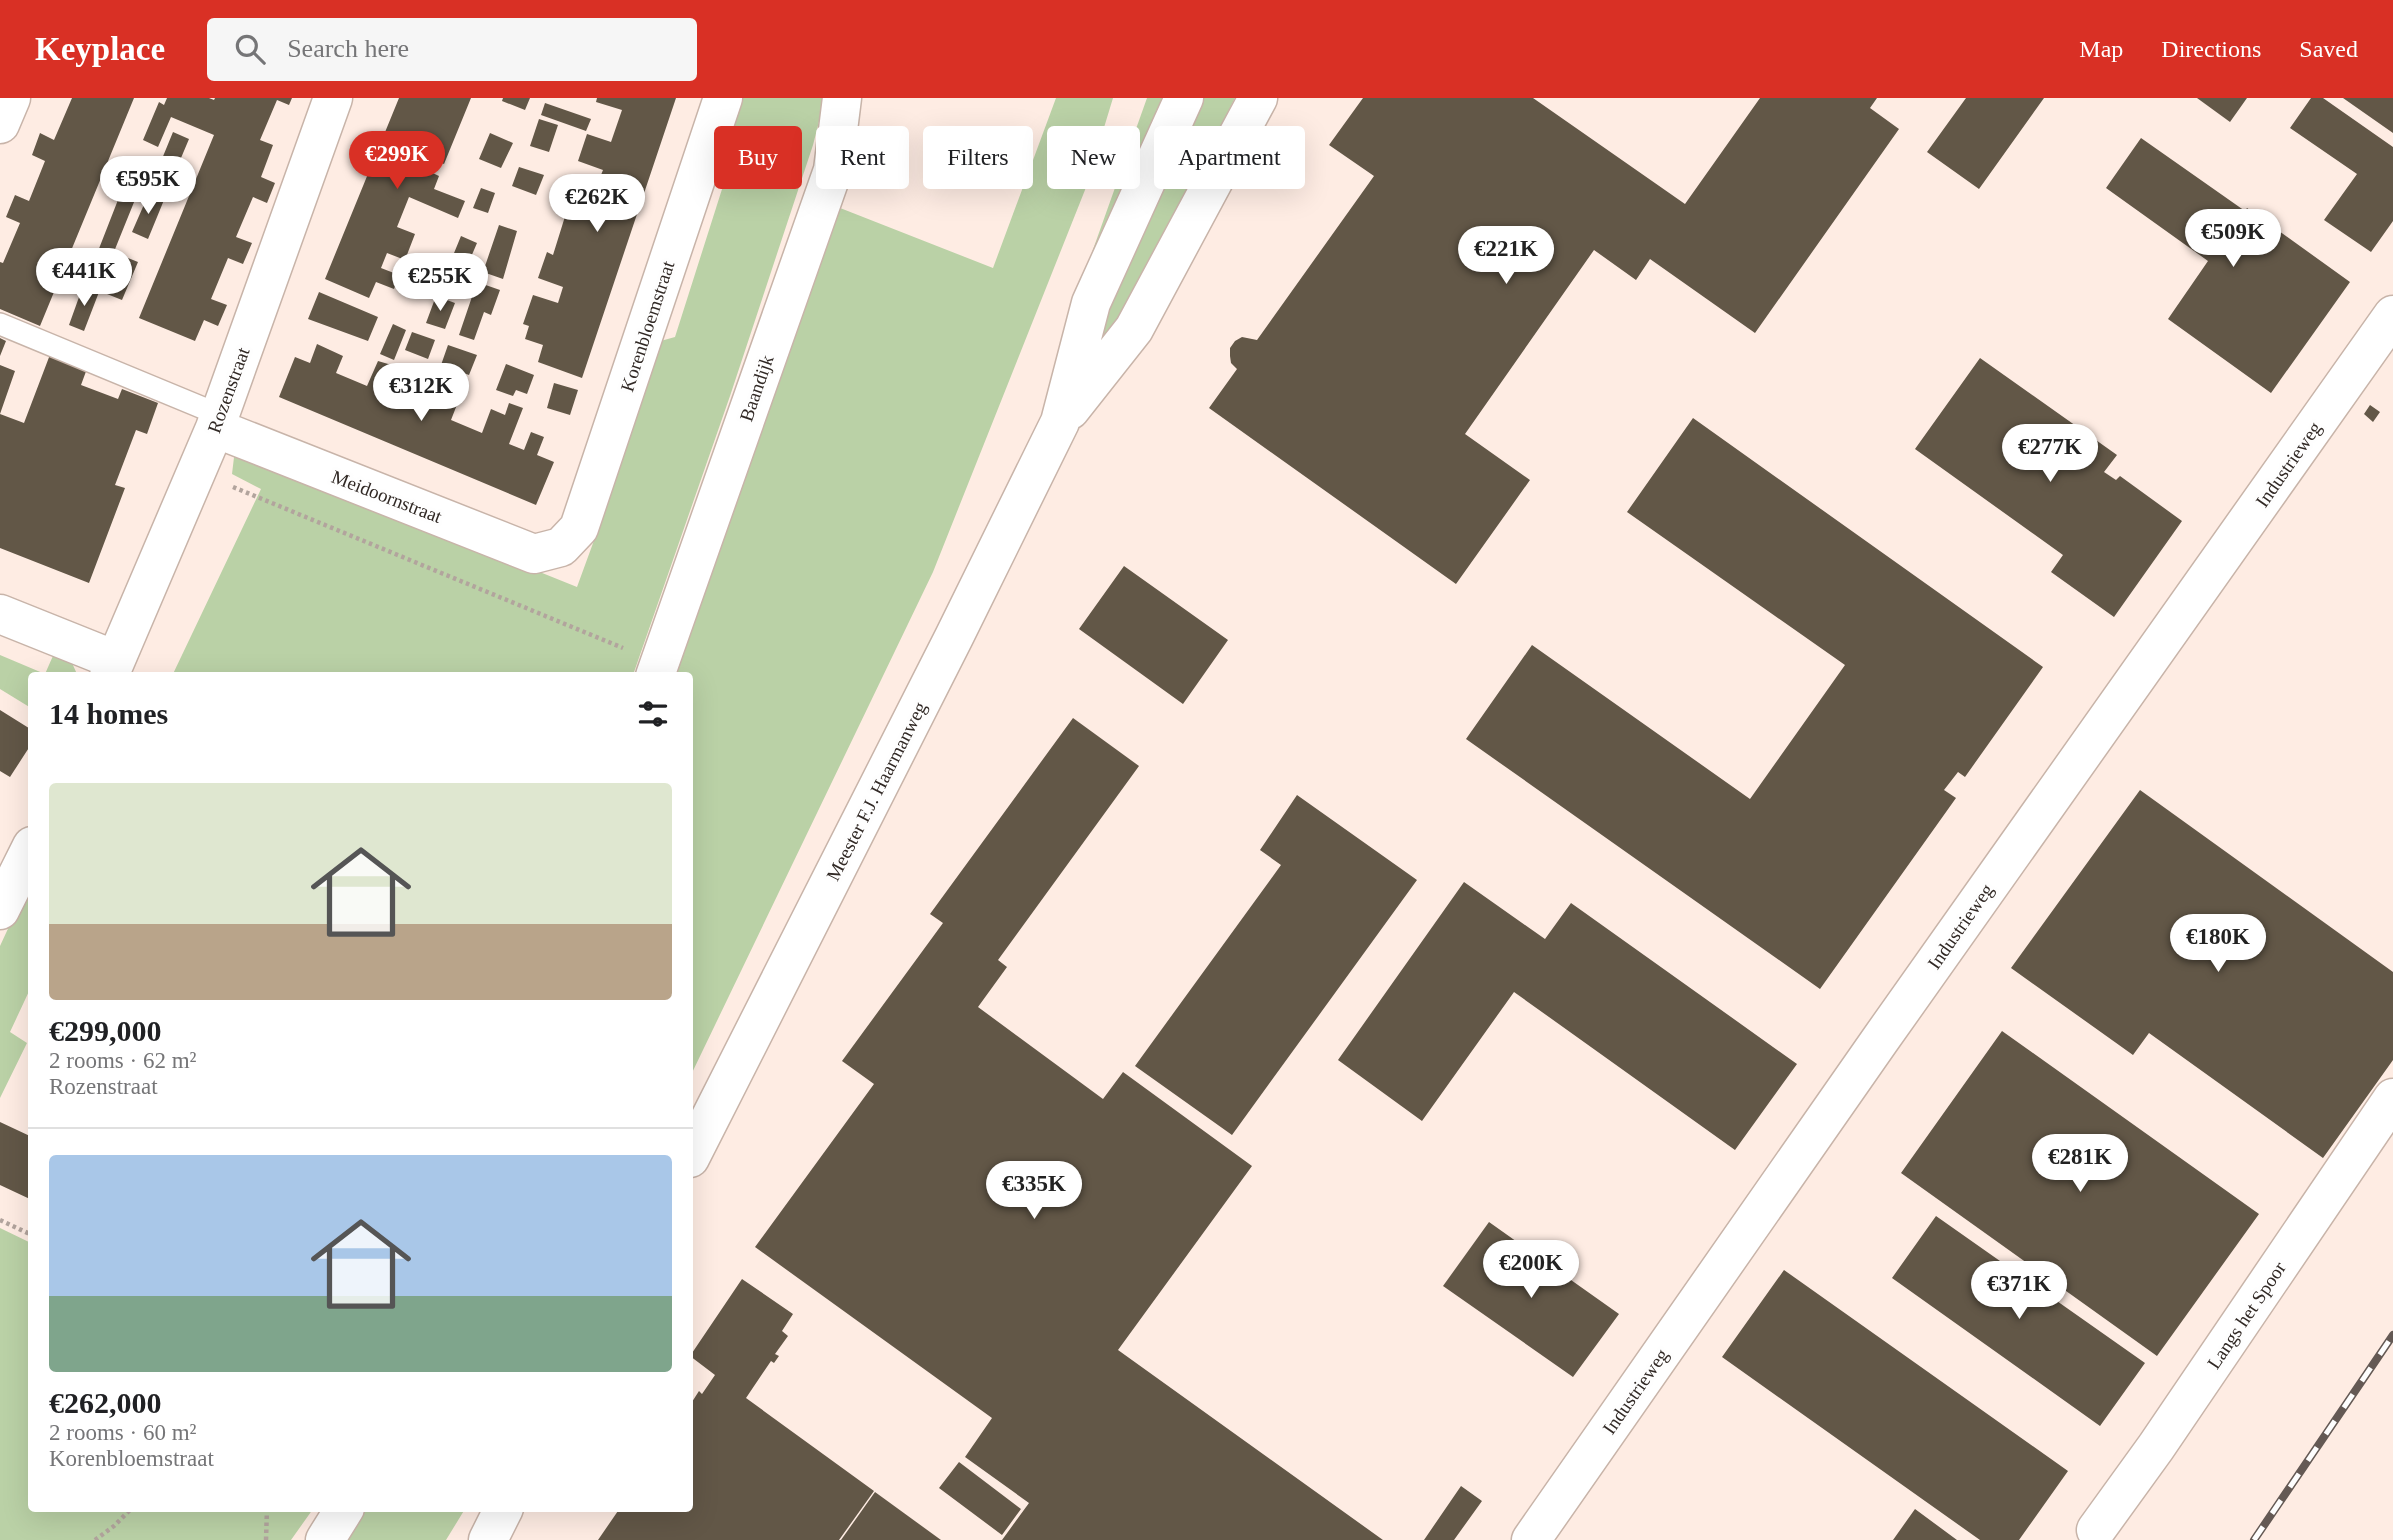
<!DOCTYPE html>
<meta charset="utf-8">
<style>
body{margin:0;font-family:Georgia,serif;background:#f6f6f6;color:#202124;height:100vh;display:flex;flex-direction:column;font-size:26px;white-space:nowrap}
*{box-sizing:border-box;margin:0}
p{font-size:23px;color:#757577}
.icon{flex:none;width:38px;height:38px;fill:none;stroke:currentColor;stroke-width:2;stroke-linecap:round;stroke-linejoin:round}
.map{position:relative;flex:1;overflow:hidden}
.details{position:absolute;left:28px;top:574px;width:665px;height:840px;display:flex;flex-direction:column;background:#fff;border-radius:7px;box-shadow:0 7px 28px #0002}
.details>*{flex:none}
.top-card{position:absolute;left:714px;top:28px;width:665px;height:63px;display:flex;gap:14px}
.price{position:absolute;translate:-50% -60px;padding:0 16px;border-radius:24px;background:#fff;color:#222;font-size:23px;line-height:46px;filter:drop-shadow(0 2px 4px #0008)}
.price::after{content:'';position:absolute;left:50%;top:42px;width:21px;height:16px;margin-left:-10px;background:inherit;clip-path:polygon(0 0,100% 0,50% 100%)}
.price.on{background:#d93025;color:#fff}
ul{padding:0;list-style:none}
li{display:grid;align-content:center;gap:14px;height:371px;padding:0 21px}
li+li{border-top:2px solid #e0e0e0}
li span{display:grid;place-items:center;height:217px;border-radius:7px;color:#555}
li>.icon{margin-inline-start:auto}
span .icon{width:126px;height:126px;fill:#fffc;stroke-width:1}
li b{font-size:30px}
h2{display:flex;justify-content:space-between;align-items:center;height:84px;padding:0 21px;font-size:30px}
.chip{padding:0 24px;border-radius:7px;background:#fff;box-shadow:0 7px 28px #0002;font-size:24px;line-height:63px}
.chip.on{background:#d93025;color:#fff}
header{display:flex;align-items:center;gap:42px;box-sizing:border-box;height:98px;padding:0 35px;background:#d93025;color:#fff}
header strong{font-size:33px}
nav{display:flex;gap:38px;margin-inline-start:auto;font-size:24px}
.search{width:490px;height:63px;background:#f6f6f6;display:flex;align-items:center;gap:18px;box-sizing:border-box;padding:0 24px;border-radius:7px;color:#757577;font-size:26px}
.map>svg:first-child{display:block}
.green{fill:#bad1a6}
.building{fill:#625747}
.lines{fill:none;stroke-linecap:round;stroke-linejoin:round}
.lane-casing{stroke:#c8b4a9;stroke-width:24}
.street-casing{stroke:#c8b4a9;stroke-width:41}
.secondary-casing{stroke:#c8b4a9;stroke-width:41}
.path{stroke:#b2a49d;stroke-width:4.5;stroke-dasharray:3.5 3.5;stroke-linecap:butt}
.lane{stroke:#fff;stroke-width:21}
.street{stroke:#fff;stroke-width:38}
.secondary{stroke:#fff;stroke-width:38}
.rail-casing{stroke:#645954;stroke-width:8}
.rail{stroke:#fefefe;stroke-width:5;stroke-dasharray:16;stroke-linecap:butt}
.labels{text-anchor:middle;stroke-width:7;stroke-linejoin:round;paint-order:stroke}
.street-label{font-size:19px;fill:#312925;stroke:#fefefe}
</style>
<header>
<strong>Keyplace</strong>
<div class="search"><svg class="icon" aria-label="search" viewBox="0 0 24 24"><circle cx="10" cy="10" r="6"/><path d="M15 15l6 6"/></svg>Search here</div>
<nav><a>Map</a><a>Directions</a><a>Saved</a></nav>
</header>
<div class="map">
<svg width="2393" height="1442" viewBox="0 0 2393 1442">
<rect width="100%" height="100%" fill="#feece3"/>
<!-- green -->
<path class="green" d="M736 0H825L813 47 730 298 633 577 172 578 261 391 232 376 235 351 577 489 596 437 657 244 675 239 737 44 727 26Z
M1056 0H1113L1085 92 933 474 690 979V578H671L835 108 993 170Z
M1147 0H1169L1090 160Z
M1199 0H1235L1095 274 1105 209Z
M56 551 72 565 77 576 32 578 31 610 0 591V557L45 576Z
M31 781V889L10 934 27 945 0 1000V848Z
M0 1130 31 1145 32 1410 313 1411 291 1442H0Z
M364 1411H465L446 1442H347Z"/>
<!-- building -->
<path class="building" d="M72 0H134L40 228 0 211V164L3 165 20 125 6 119 15 97 29 103 45 63 32 57 40 35 54 42Z
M167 0H209L214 2 215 0H292L289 7 277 2 260 42 273 47 261 79 275 85 267 105 253 99 236 139 252 145 243 166 228 160 211 201 227 207 218 228 204 222 195 243 139 220 214 37 171 19 158 49 143 42 159 4 164 7Z
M399 0H471L444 66 427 58 422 70 439 78 434 91 465 103 458 120 409 99 397 129 415 136 405 162 387 155 381 170 399 177 394 191 376 184 369 200 325 181Z
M503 0H530L525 12 502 3Z
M597 0H676L582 280 538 264 543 247 525 241 529 228 523 226 533 197 558 205 563 189 538 180 547 154 553 157 572 96 575 97 581 82 597 87 603 72 578 63 587 36 611 44 622 12 596 4Z
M1363 0H1533L1685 106 1760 0H1877L1870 10 1899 31 1755 235 1650 161 1636 182 1594 152 1465 336 1530 382 1456 486 1209 310 1237 271 1231 265 1230 258V250L1235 243 1242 239 1257 242 1374 78 1329 47Z
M1966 0H2044L1979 91 1927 54Z
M2197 0H2247L2230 24Z
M2311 0H2323L2393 49V123L2371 154 2324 122 2357 76 2290 30Z
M2343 0H2393V35Z
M545 5 591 21 586 33 541 17Z
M539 21 558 27 549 54 530 48Z
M173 34 189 41 173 79 157 73Z
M490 35 513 45 501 70 479 61Z
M2141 40 2245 113 2247 110 2350 184 2271 295 2168 221 2208 163 2106 90Z
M132 66 147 72 107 171 93 166Z
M519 69 544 77 536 97 512 88Z
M481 90 495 95 488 115 473 110Z
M149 95 164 102 148 141 132 134Z
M499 127 517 133 503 181 483 174Z
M461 138 477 145 468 166 452 160Z
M123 158 138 164 122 202 107 196Z
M445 166 466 174 461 187 440 178Z
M477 184 500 192 491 217 484 214 474 242 459 237Z
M83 188 99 194 84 233 69 227Z
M319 194 378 219 368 243 308 221Z
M436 198 455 205 445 231 426 225Z
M393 226 406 232 394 262 380 256Z
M412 234 435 242 428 261 405 252Z
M0 240 6 243 0 258Z
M317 246 343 258 336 275 367 288 378 263 405 271 399 285 415 291 416 287 433 294 438 282 451 287 445 299 458 304 451 322 482 335 491 311 505 317 509 305 523 310 509 346 524 352 531 334 544 339 537 357 554 364 536 407 279 299 295 259 310 265Z
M448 247 477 257 469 277 441 267Z
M51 254 88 268 81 287 118 301 122 291 158 305 147 336 136 332 115 387 125 390 89 485 0 450V267L15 273 0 316 24 325Z
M1980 260 2117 357 2104 374 2116 382 2120 378 2182 423 2114 519 2051 474 2063 457 1915 351Z
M506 266 534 277 527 296 516 292 513 298 496 292Z
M554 285 578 292 570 317 547 310Z
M2370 307 2380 314 2373 324 2364 316Z
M1693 320 2043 569 1965 679 1958 674 1944 692 1956 700 1820 891 1466 641 1532 547 1750 701 1845 567 1627 414Z
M1124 468 1228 542 1183 606 1079 531Z
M0 612 32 632V645L10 679 0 673Z
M1073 620 1139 668 998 862 1007 869 978 909 1103 1001 1123 974 1252 1068 1118 1252 1383 1442H1002L1029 1405 965 1359 992 1320 755 1149 874 986 842 963 943 825 930 816Z
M2140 692 2393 874V962L2323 1060 2149 935 2133 957 2011 870Z
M1297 697 1417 782 1232 1037 1135 968 1281 767 1260 752Z
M1464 784 1545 841 1571 805 1797 966 1735 1052 1514 894 1422 1023 1338 962Z
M2002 933 2259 1116 2157 1258 1901 1075Z
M0 1024 32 1039V1102L0 1087Z
M1936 1118 2145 1265 2100 1328 1892 1180Z
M1489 1124 1619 1216 1573 1279 1443 1188Z
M1784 1172 2068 1373 2019 1442H1980L1722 1259Z
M742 1181 793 1216 782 1233 788 1238 775 1256 779 1258 774 1265 771 1263 746 1300 874 1393 839 1442H598L620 1410H690V1307L699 1293 702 1296 715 1277 690 1258Z
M959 1364 1021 1411 1002 1437 939 1390Z
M1461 1388 1482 1403 1454 1442H1424Z
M875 1394 941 1442H841Z
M1915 1411 1957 1442H1893Z"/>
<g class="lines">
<!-- lane casing -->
<g class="lane-casing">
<path id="lane" d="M0 226 220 317"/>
</g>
<!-- street casing -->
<g class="street-casing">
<path id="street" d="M0 26 11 0
M215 330 534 456 561 449 579 430 723 0
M0 516 115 562
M109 578 215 330 333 0
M655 578 833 72 842 0
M0 812 32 748
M2096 1432 2156 1349 2393 1000
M325 1442 345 1410
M1531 1442 1880 942 2393 217"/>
</g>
<!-- secondary casing -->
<g class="secondary-casing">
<path id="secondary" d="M1070 312 1134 231 1258 0
M690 1060 954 539 1060 324 1091 205 1184 0
M488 1442 504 1410"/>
</g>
<!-- path -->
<path class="path" d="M233 389 623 550
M0 1122 32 1137
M95 1442 114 1428 132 1410
M266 1442 267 1410"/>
<!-- lane -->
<use href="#lane" class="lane"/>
<!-- street -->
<use href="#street" class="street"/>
<!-- secondary -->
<use href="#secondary" class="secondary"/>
<!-- rail casing -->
<g class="rail-casing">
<path id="rail" d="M2254 1442 2393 1237"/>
</g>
<!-- rail -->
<use href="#rail" class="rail"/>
</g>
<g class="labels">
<!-- street labels -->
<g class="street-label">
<text transform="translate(647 228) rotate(-72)" y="7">Korenbloemstraat</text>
<text transform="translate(756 290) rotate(-71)" y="7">Baandijk</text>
<text transform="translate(228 292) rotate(-70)" y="7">Rozenstraat</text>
<text transform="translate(2288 366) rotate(-55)" y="7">Industrieweg</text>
<text transform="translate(387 398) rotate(21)" y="7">Meidoornstraat</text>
<text transform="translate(876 693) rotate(-63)" y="7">Meester F.J. Haarmanweg</text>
<text transform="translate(1960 828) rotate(-55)" y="7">Industrieweg</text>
<text transform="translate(2246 1217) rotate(-56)" y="7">Langs het Spoor</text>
<text transform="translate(1635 1293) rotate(-55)" y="7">Industrieweg</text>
</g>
</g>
</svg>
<b class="price on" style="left:397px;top:93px">€299K</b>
<b class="price" style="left:148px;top:118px">€595K</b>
<b class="price" style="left:597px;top:136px">€262K</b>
<b class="price" style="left:2233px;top:171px">€509K</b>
<b class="price" style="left:1506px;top:188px">€221K</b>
<b class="price" style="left:84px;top:210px">€441K</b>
<b class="price" style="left:440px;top:215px">€255K</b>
<b class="price" style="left:421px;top:325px">€312K</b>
<b class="price" style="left:2050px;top:386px">€277K</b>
<b class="price" style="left:2218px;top:876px">€180K</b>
<b class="price" style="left:2080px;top:1096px">€281K</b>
<b class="price" style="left:1034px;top:1123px">€335K</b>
<b class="price" style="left:1531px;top:1202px">€200K</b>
<b class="price" style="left:2019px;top:1223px">€371K</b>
<div class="top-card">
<a class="chip on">Buy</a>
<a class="chip">Rent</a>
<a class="chip">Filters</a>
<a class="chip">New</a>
<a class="chip">Apartment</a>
</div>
<section class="details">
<h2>14 homes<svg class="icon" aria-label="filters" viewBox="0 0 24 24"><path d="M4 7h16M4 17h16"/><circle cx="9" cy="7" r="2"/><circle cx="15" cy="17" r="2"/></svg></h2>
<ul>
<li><span style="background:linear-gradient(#dfe7d0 65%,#b9a48a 0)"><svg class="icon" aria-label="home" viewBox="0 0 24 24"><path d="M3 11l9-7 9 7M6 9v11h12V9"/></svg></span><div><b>€299,000</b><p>2 rooms · 62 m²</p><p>Rozenstraat</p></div></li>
<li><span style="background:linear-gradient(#a9c7e8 65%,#7fa58c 0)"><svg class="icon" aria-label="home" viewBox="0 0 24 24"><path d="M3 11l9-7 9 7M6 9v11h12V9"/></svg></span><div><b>€262,000</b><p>2 rooms · 60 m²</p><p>Korenbloemstraat</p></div></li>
</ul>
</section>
</div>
